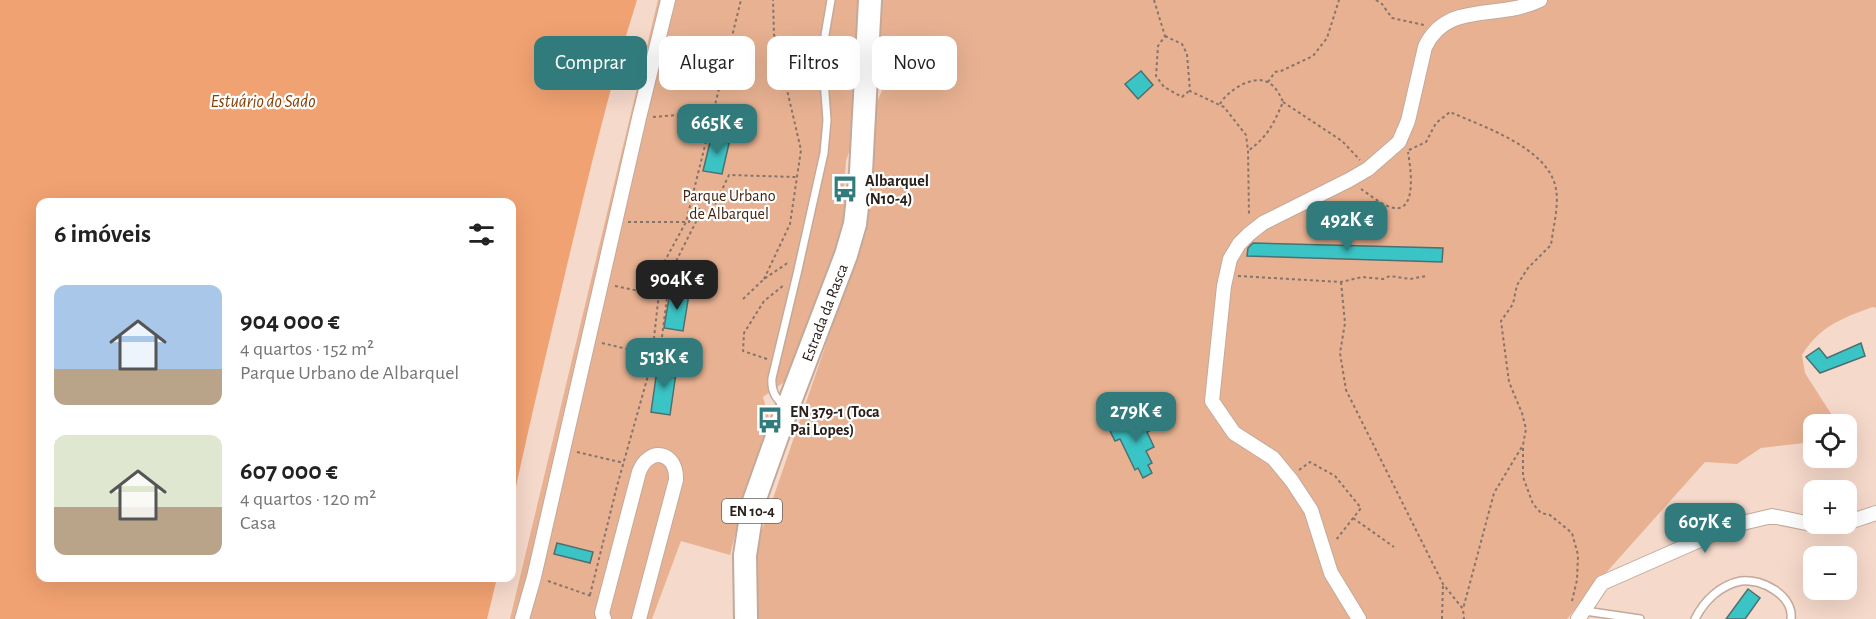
<!DOCTYPE html>
<html lang="pt">
<meta charset="utf-8">
<style>
body{margin:0;font-family:"Alegreya Sans",sans-serif;background:#f2f2f2;color:#222;height:100vh;display:flex;flex-direction:column;font-size:22px;white-space:nowrap}
*{box-sizing:border-box;margin:0}
p{font-size:20px;color:#767676}
.icon{flex:none;width:33px;height:33px;fill:none;stroke:currentColor;stroke-width:2;stroke-linecap:round;stroke-linejoin:round}
.map{position:relative;flex:1;overflow:hidden}
.sheet{position:absolute;left:36px;top:198px;width:480px;height:384px;display:flex;flex-direction:column;background:#fff;border-radius:12px;box-shadow:0 6px 24px #0002}
.sheet>*{flex:none}
.hud{position:absolute;left:534px;top:36px;width:570px;height:54px;display:flex;gap:12px}
.buttons{position:absolute;left:1803px;top:414px;display:grid;gap:12px}
.buttons a{display:grid;place-items:center;width:54px;height:54px;border-radius:12px;background:#fff;box-shadow:0 6px 24px #0002;font-size:30px}
.price{position:absolute;translate:-50% -51px;padding:0 14px;border-radius:12px;background:#327b7c;color:#fff;font-size:20px;line-height:39px;filter:drop-shadow(0 2px 3px #0008)}
.price::after{content:'';position:absolute;left:50%;top:36px;width:18px;height:14px;margin-left:-9px;background:inherit;clip-path:polygon(0 0,100% 0,50% 100%)}
.price.active{background:#222;color:#fff}
ul{padding:0;list-style:none}
li{display:flex;align-items:center;gap:18px;height:150px;padding:0 18px}
li span{display:grid;place-items:center;flex:none;width:168px;height:120px;border-radius:12px;color:#555}
li>.icon{margin-inline-start:auto}
span .icon{width:72px;height:72px;fill:#fffc;stroke-width:1}
li b{font-size:26px}
h2{display:flex;justify-content:space-between;align-items:center;height:72px;padding:0 18px;font-size:26px}
.chip{padding:0 21px;border-radius:12px;background:#fff;box-shadow:0 6px 24px #0002;font-size:21px;line-height:54px}
.chip.active{background:#327b7c;color:#fff}
.map>svg:first-child{display:block}
.green{fill:#e8b292}
.water{fill:#f1a272}
.building{fill:#3bc4c5;stroke:#4e6f6f;stroke-width:1.5}
.lines{fill:none;stroke-linecap:round;stroke-linejoin:round}
.lane-casing{stroke:#c3a99a;stroke-width:10}
.street-casing{stroke:#c3a99a;stroke-width:16}
.primary-casing{stroke:#c3a99a;stroke-width:26}
.path{stroke:#86746a;stroke-width:2;stroke-dasharray:3 3;stroke-linecap:butt}
.lane{stroke:#fff;stroke-width:7}
.street{stroke:#fff;stroke-width:14}
.primary{stroke:#fff;stroke-width:22}
.labels{text-anchor:middle;stroke-width:4.5;stroke-linejoin:round;paint-order:stroke}
.shield{fill:#fff;stroke:#6a635f;stroke-width:1.5}
.shield-label{font-size:15px;font-weight:bold;fill:#2a201b}
.poi-label{font-size:16px;font-weight:bold;fill:#2a201b;stroke:#fff;text-anchor:start}
.park-label{font-size:16px;fill:#442410;stroke:#fff}
.street-label{font-size:16px;fill:#2a201b;stroke:#fff}
.water-label{font-size:18px;font-style:italic;fill:#874006;stroke:#fff}
</style>
<div class="map">
<svg width="1876" height="619" viewBox="0 0 1876 619">
<rect width="100%" height="100%" fill="#f5d9ca"/>
<!-- green -->
<path class="green" d="M658 0H861L854 137 846 161 844 188 849 203 847 217 787 380 763 397 770 422 747 487 730 555 681 541 652 619H510Z
M880 0H1876V308L1873 307C1842 318 1820 326 1802 355L1805 373 1835 420 1836 424H1814L1813 442 1761 448 1737 464 1705 462 1587 594 1567 619H758V542L856 257 871 118 876 117V105L884 85 886 55 877 38Z"/>
<!-- water -->
<path class="water" d="M0 0H637C610 85 589 174 568 261 549 343 529 424 512 506V202H40V578H497L487 619H0Z"/>
<!-- building -->
<path class="building" d="M1141 71 1153 85 1138 99 1125 84Z
M712 134 730 139 722 174 703 171Z
M1253 243 1443 248 1442 262 1247 256 1248 248Z
M670 292 689 294 683 331 664 328Z
M1861 343 1865 356 1820 373 1806 357 1819 348 1827 358Z
M658 363 677 366 670 415 651 412Z
M1153 417 1157 427 1147 432 1154 447 1146 451 1152 463 1148 465 1152 473 1143 478 1138 468 1135 470 1120 439 1115 441 1108 427 1122 421 1126 429Z
M557 543 593 552 590 563 554 554Z
M1748 589 1760 598 1745 619H1726Z"/>
<g class="lines">
<!-- lane casing -->
<g class="lane-casing">
<path id="lane" d="M785 406C775 398 771 391 772 378L797 274 824 153 827 120 823 66 825 35 831 0
M1585 611 1640 619
M1695 619C1704 601 1720 585 1741 581 1762 578 1794 596 1791 619"/>
</g>
<!-- street casing -->
<g class="street-casing">
<path id="street" d="M1846 523 1876 513
M522 619 534 577 639 118 668 0
M604 619 602 613 639 472C649 446 677 451 676 480L639 619
M1359 619 1331 573 1311 510 1292 481 1273 458 1234 433 1212 401 1224 286 1230 259 1239 244 1249 234 1263 223 1349 180 1368 169 1399 142 1408 121 1425 47C1447 0 1497 21 1540 0
M1578 619 1602 583 1734 525 1772 516 1821 526 1840 524"/>
</g>
<!-- primary casing -->
<g class="primary-casing">
<g id="primary">
<path id="s1" d="M746 619 745 555 753 504 784 417 846 255 855 224 861 172 870 0"/>
</g>
</g>
<!-- path -->
<path class="path" d="M1154 0 1165 36 1158 46 1156 76 1164 87 1182 97 1189 91
M1376 0 1382 4 1392 18 1424 25
M1165 36 1182 44 1187 54 1190 91 1224 107 1246 135 1248 151 1249 216
M1268 82 1275 72 1281 71 1313 56 1327 38 1339 0
M1283 102 1342 141 1360 160
M1220 104C1227 91 1254 73 1269 83 1276 87 1280 95 1283 102 1273 125 1268 136 1248 151
M653 117 704 113 713 115
M1409 150 1426 142 1436 123 1450 112C1484 127 1549 148 1556 189 1559 206 1553 228 1551 245L1528 268 1517 285 1513 304 1501 321 1509 382 1522 413 1526 429 1523 445 1494 493 1463 609
M1361 189C1370 195 1383 206 1394 208 1418 212 1410 164 1408 152
M628 222H689L696 208 711 213 729 175 796 177
M1238 276 1341 282 1362 277 1383 279 1390 276 1410 279 1426 276
M764 279 790 224 801 150 774 34 773 0
M1341 282 1345 323 1340 353 1346 390 1443 584 1463 609 1464 619
M615 286 659 295
M743 299 764 279 789 262
M602 343 652 355 662 337 670 273 702 210
M767 359 743 351 744 333 764 301 784 285
M1523 448V477L1533 504 1541 513 1550 515 1572 533 1578 555 1577 580 1572 601
M577 452 624 463
M1299 470 1310 462 1335 476 1361 508 1336 540
M1353 518 1394 547
M548 581 591 596
M590 595 617 486 651 365 662 266 686 222 741 0
M1442 619 1443 584"/>
<!-- lane -->
<use href="#lane" class="lane"/>
<!-- street -->
<use href="#street" class="street"/>
<!-- primary -->
<use href="#primary" class="primary"/>
</g>
<!-- icons -->
<defs>
<g id="bus-bare" transform="scale(2.07)"><path d="M-5-6H5V4H4V6H2V4H-2V6H-4V4H-5ZM-3.5-4V0h7V-4ZM-3.5 1.2v1.5H-2V1.2ZM2 1.2v1.5H3.5V1.2Z" fill="#327b7c" stroke="#fff" stroke-width="2.5" paint-order="stroke"/></g>
</defs>
<g fill-rule="evenodd">
<use href="#bus-bare" x="845" y="189"/>
<use href="#bus-bare" x="770" y="420"/>
</g>
<g class="labels">
<!-- shield labels -->
<rect class="shield" x="722" y="499" width="60" height="24" rx="4.5"/>
<g class="shield-label">
<text x="752" y="516">EN 10-4</text>
</g>
<!-- poi labels -->
<g class="poi-label">
<text x="865" y="186">Albarquel<tspan x="865" dy="18">(N10-4)</tspan></text>
<text x="790" y="417">EN 379-1 (Toca<tspan x="790" dy="18">Pai Lopes)</tspan></text>
</g>
<!-- park labels -->
<g class="park-label">
<text x="729" y="201">Parque Urbano<tspan x="729" dy="18">de Albarquel</tspan></text>
</g>
<!-- street labels -->
<g class="street-label">
<text dy="6" stroke="none"><textPath href="#s1" startOffset="320">Estrada da Rasca</textPath></text>
</g>
<!-- water labels -->
<g class="water-label">
<text x="263" y="107">Estuário do Sado</text>
</g>
</g>
</svg>
<div class="buttons">
<a><svg class="icon" aria-label="locate" viewBox="0 0 24 24"><circle cx="12" cy="12" r="6"/><path d="M12 2v4M12 18v4M2 12h4M18 12h4"/></svg></a>
<a>+</a>
<a>−</a>
</div>
<b class="price" style="left:717px;top:155px">665K €</b>
<b class="price" style="left:1347px;top:252px">492K €</b>
<b class="price active" style="left:677px;top:311px">904K €</b>
<b class="price" style="left:664px;top:389px">513K €</b>
<b class="price" style="left:1136px;top:443px">279K €</b>
<b class="price" style="left:1705px;top:554px">607K €</b>
<div class="hud">
<a class="chip active">Comprar</a>
<a class="chip">Alugar</a>
<a class="chip">Filtros</a>
<a class="chip">Novo</a>
</div>
<section class="sheet">
<h2>6 imóveis<svg class="icon" aria-label="filters" viewBox="0 0 24 24"><path d="M4 7h16M4 17h16"/><circle cx="9" cy="7" r="2"/><circle cx="15" cy="17" r="2"/></svg></h2>
<ul>
<li><span style="background:linear-gradient(#a9c7e8 70%,#b9a48a 0)"><svg class="icon" aria-label="home" viewBox="0 0 24 24"><path d="M3 11l9-7 9 7M6 9v11h12V9"/></svg></span><div><b>904 000 €</b><p>4 quartos · 152 m²</p><p>Parque Urbano de Albarquel</p></div></li>
<li><span style="background:linear-gradient(#dfe7d0 60%,#b9a48a 0)"><svg class="icon" aria-label="home" viewBox="0 0 24 24"><path d="M3 11l9-7 9 7M6 9v11h12V9"/></svg></span><div><b>607 000 €</b><p>4 quartos · 120 m²</p><p>Casa</p></div></li>
</ul>
</section>
</div>
